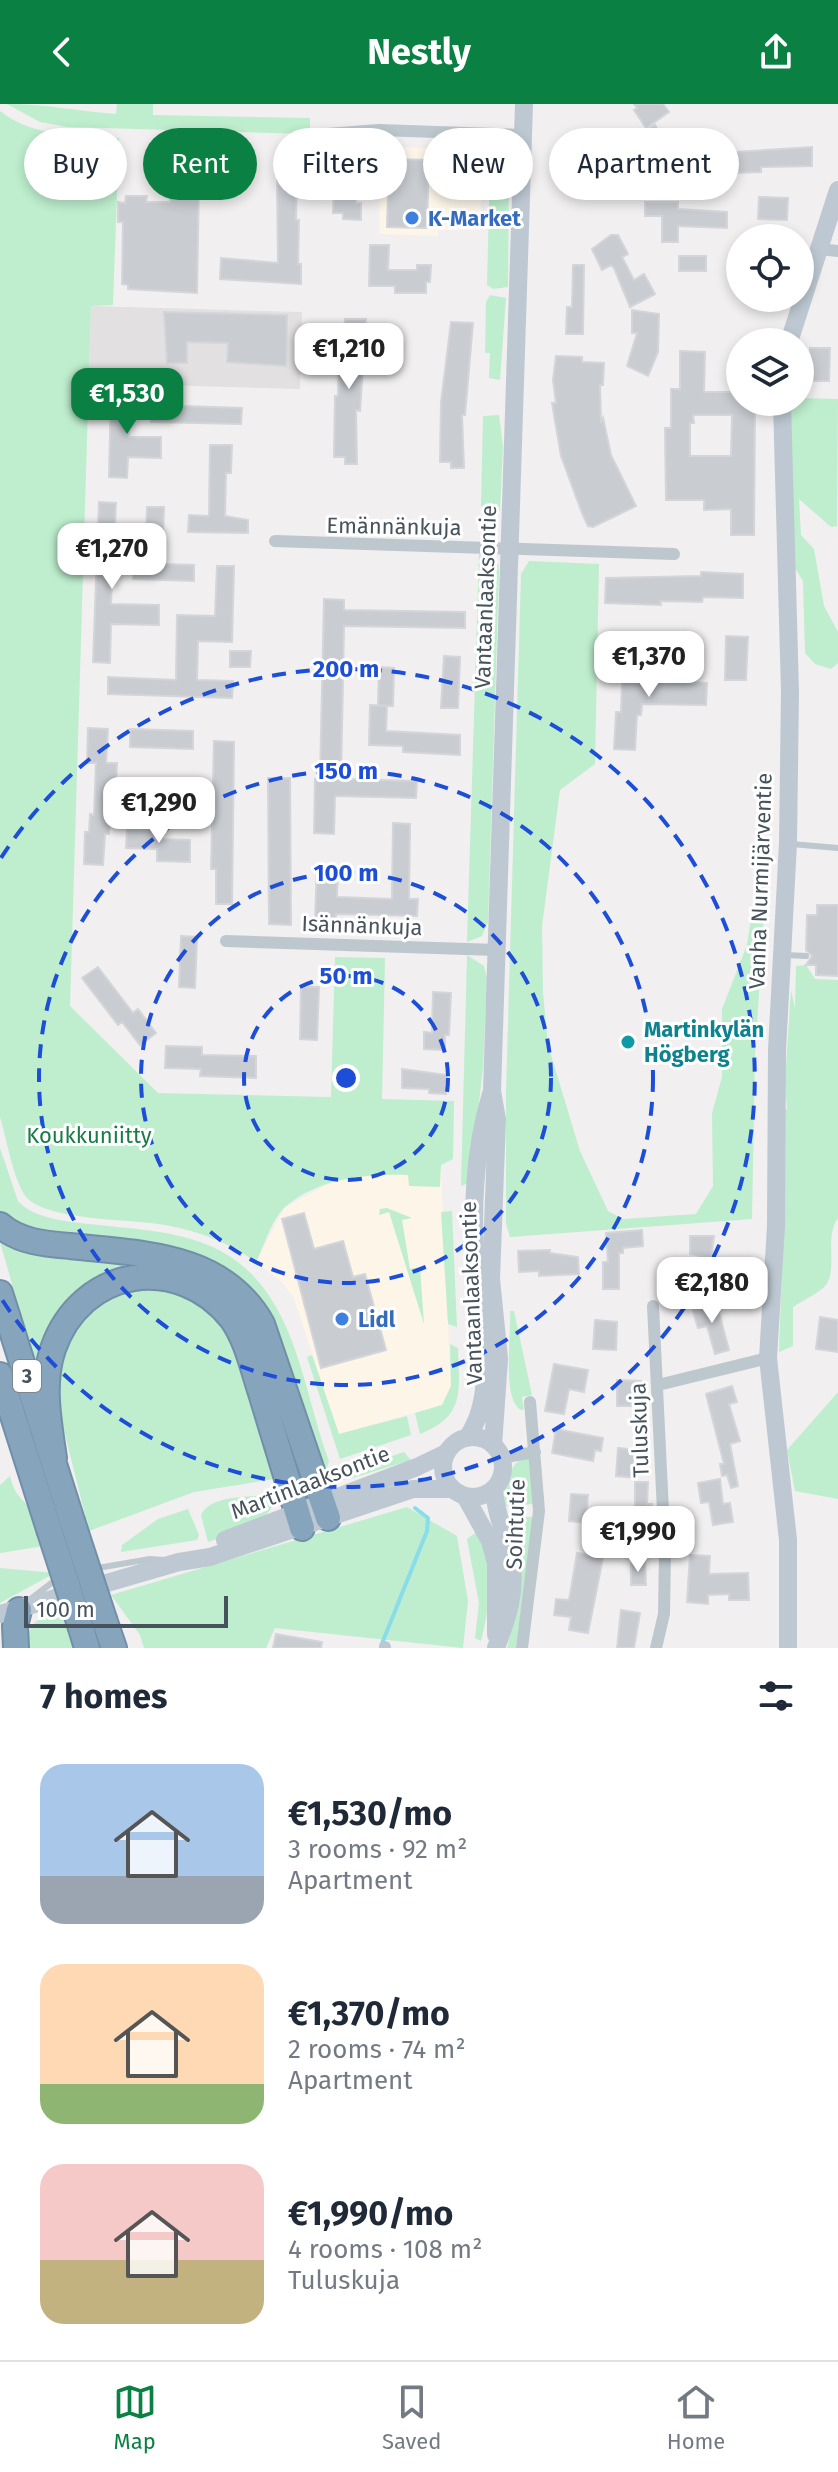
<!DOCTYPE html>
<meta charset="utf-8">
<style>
body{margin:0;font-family:"Fira Sans",sans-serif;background:#f2f2f3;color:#1f2937;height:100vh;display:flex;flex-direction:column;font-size:30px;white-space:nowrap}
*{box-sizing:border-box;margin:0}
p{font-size:26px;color:#747a83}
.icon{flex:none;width:44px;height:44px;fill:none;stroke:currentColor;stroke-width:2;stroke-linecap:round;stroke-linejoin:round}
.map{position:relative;height:1544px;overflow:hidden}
.sheet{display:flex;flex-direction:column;background:#fff;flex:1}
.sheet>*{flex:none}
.guide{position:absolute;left:24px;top:24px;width:790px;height:72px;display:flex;gap:16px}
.fabs{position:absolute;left:726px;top:120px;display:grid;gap:16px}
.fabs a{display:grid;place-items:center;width:88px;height:88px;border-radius:50%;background:#fff;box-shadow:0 4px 12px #0003;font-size:40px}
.scale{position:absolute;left:24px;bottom:20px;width:204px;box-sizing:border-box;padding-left:8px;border:4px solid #47535c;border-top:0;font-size:22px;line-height:28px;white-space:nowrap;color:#47535c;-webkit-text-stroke:6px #fff;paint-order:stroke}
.price{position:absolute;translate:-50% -68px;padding:0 18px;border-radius:16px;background:#fff;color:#222;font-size:26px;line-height:52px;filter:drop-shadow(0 2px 4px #0008)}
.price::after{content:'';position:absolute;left:50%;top:48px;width:24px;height:18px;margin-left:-12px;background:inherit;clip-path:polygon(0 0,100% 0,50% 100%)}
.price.selected{background:#0b8043;color:#fff}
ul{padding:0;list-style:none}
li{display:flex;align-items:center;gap:24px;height:200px;padding:0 40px}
li span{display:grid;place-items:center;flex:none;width:224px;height:160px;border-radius:24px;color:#555}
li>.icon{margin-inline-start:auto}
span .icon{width:96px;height:96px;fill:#fffc;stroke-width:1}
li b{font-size:34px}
h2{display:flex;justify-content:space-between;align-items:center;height:96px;padding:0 40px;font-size:34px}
.pill{padding:0 28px;border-radius:36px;background:#fff;box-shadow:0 4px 12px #0003;font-size:28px;line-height:72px}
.pill.selected{background:#0b8043;color:#fff}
header{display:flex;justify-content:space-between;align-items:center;height:104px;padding:0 40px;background:#0b8043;color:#fff;font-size:36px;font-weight:700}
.menu{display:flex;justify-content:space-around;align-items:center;height:112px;border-top:2px solid #e0e1e3;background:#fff;font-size:22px;color:#747a83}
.menu a{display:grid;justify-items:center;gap:4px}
.menu .selected{color:#0b8043}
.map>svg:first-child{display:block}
.commercial{fill:#fcf5e8}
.education{fill:#e2e0e1}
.green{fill:#beeece}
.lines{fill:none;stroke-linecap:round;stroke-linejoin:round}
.stream{stroke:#8bdcea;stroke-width:4}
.building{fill:#c9ccd1;stroke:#d3d5da;stroke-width:2;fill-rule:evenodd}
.highway-casing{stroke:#728fa9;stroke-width:28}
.lane{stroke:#bdc7ce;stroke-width:6}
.street{stroke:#bdc7ce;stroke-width:12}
.secondary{stroke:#bdc8d2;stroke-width:18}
.highway{stroke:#87a4bd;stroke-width:24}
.highway-bridge-casing{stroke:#728fa9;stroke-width:28;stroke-linecap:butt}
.highway-bridge{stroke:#87a4bd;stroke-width:24}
.ring{fill:none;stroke:#1d4ed8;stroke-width:4;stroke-dasharray:14 10}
.shop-dot{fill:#3f7fe0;stroke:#fff;stroke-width:3}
.culture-dot{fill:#0f9aa8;stroke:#fff;stroke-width:3}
.labels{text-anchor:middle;stroke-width:6;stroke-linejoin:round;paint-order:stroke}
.shield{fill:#fff;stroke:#7e878d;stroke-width:2}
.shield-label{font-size:20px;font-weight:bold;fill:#47535c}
.shop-label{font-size:22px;font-weight:bold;fill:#366cbe;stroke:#fff;text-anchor:start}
.street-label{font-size:22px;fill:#47535c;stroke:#fff}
.culture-label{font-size:22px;font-weight:bold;fill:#0d838f;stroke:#fff;text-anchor:start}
.park-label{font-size:22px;fill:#187c45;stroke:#fff}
.centre{fill:#1d4ed8;stroke:#fff;stroke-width:4}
.ring-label{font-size:24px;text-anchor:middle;font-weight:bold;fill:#1d4ed8;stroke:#fff;stroke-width:6;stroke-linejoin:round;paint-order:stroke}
</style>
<header><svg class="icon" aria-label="back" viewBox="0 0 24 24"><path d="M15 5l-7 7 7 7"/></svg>Nestly<svg class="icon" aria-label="share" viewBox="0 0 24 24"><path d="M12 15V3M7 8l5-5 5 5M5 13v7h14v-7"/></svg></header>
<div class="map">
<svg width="838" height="1544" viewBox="0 0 838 1544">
<rect width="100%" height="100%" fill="#f1efef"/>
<!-- commercial -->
<path class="commercial" d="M381 43 482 45 480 126H438V132L379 130 380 88 370 87 371 51Z
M441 1061 451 1282 442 1301 339 1330 294 1195 283 1179 256 1158 284 1104 330 1079 325 1068Z"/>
<!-- education -->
<path class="education" d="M91 202 302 208 300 285 89 279Z"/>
<!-- green -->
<path class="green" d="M7 0C44 0 79 7 116 10L117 0H153V11L310 14V30L68 23 40 18Z
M0 7C32 33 80 32 119 34L113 201 91 202 70 902 158 989 331 993 335 853 385 854 382 995 454 997 453 1055 441 1061 440 1083 409 1082 408 1071C366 1070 319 1074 285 1103 272 1115 264 1142 256 1158 228 1138 198 1127 165 1121 133 1115 49 1117 27 1094 14 1080 6 1032 0 1013Z
M509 61 508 183 493 185 487 181 490 62Z
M490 191 506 194 500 276 489 274 490 249H485L486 198Z
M800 294 838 295 837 422 831 423 799 395 801 431 814 445 824 502 838 528V559L831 565 815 560 805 549 803 477 793 461 790 298H800Z
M499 311 503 342 500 407 483 405 481 401 483 312Z
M479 450 498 460 499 468 488 818 482 832 467 838Z
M529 457 599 460 595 660 560 686 542 822 543 889 548 941 580 1047 608 1107 623 1115 696 1110 713 1082 712 1009 722 973V905L747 841 754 794 768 746 755 952 752 1115 510 1133 506 1120V988L521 470Z
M467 851 484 862 487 874 483 963 471 1071 468 1079 461 1082Z
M806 861 815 875 838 876V1114C824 1133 838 1163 826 1181 818 1190 803 1196 793 1203V1242L779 1248 785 1081 784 1006 787 1005 785 977 791 886 795 904 796 862Z
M0 1044 18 1097C36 1117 74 1118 99 1121 135 1125 174 1127 208 1141 296 1178 300 1279 329 1357L327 1363 320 1365 243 1182 14 1121 0 1108Z
M387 1104 412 1114 402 1116 410 1165 420 1163 424 1220 389 1108 379 1111 380 1105Z
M452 1107 457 1223 448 1220 441 1108Z
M0 1138 139 1156 242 1202 302 1368 295 1371 234 1207 119 1169 40 1260H35Z
M166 1181 211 1203 236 1239 274 1375 194 1388 89 1427 56 1294 64 1237 94 1199 115 1186Z
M510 1207H514L532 1291 522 1293 524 1305 521 1306C501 1294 512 1229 510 1207Z
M450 1240 458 1244C459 1287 466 1312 420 1330L415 1309 442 1301 451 1282Z
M312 1251 339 1330 407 1312 411 1331 340 1355 307 1253Z
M838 1288V1395L795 1387 787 1346Z
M404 1348 411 1356 346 1376 326 1374Z
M524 1353 532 1357 533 1400 505 1402C501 1384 508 1363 524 1353Z
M10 1372C14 1389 19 1392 30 1404 38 1414 40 1430 44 1442L0 1449V1381Z
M278 1390C268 1422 237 1428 208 1438L201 1411C211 1389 256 1394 278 1390Z
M407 1403 457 1432 468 1497 463 1544 275 1524 266 1544H144L140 1531 111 1491Z
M188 1405 199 1431 197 1436 121 1448 122 1441 158 1415Z
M508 1412 533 1413 516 1544H507L511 1527Z
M478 1427C493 1463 491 1499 481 1537L475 1534 479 1499 467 1435Z
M0 1464 55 1469 0 1499Z
M61 1505 74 1544H28C27 1517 38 1515 61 1505Z"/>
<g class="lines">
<!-- stream -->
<path class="stream" d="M381 1542 427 1427 428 1414 415 1404"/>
</g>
<!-- building -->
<path class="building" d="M634 0H663L669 8 646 24 634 6 637 4Z
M655 21 669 45 649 58 646 53 642 55 633 35Z
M690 35 705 58 685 70 683 66 678 70 666 51Z
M812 43V62L761 63V68L736 69V48Z
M389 55 429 56 427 124 387 123Z
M335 57H357L356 99H361V116L343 115V109H333Z
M277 72H297L296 116H299L298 160H301V180L220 175 221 154 278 159Z
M171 76 199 77 197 189 128 185V181L122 180 123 118H118V98L125 99 126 92H147L146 98H170Z
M759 93 788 94 787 116 758 115Z
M645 98H678V105L727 108V124L678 122V138H662V112H645Z
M611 131H618L628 150 622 153 634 176 644 170 655 190 630 203 614 164 611 161 602 166 592 145Z
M370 141H389L388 166H417V161H431L430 178H426V189H395V182H369Z
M679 152H706V167H679Z
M573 161H584L583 230H566L567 203H572Z
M632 206 659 210 658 248 648 272 627 262 637 229H632Z
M164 208 287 211 286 262 227 258 228 239 187 238V259H167Z
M345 215H366L360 307 356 306 357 360H345V353H334L335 292H338L339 257H342Z
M451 218 473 219 465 311H462L464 364H451V358H440L441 298Z
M810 244H830L829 277H809Z
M680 247 705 248 704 288H740V298H755L754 431H731V405L704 406V396H666L665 324H671V285H680ZM693 311H732L731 352H690V319H694Z
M556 252 582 253V258L604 259 603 281H600L601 319 603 314 611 351 636 402 593 423 588 422 582 409 561 352 552 299H556L553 276Z
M111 283 130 284 129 333H161V354L128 353 127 374 109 373Z
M152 301 242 304 241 320 151 318Z
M210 341H232L231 369H226L225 412 248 416V429L188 428 189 411 209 412Z
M99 398 116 399 111 500 159 501V521L111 520 110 559 93 558Z
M147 403H164L162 460 194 461V477L133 475V459H145Z
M217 462H234L232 538 198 537 197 576 233 577 232 594 108 590V573L176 576 177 511 215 512Z
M701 468 743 470V494L703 493 702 498 660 497 661 501 605 499 606 474 701 472Z
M324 495 344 496V506L465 508V524L344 522 341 675 417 677 416 694 335 692 334 730 314 729 315 675H320Z
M726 532 748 533 746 576H725Z
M230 547H251L250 563H230Z
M444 552 460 553 458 604H441Z
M623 553 644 554 643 577 707 579 706 601 642 600 641 611H637L635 646 614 645 616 608H621Z
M379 563 394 564 393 602 378 601Z
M370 601 387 602 386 627 460 631V651L403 648V642L369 641Z
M88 624 108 625 106 659H117L115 701H111L109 730H105L103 761 84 760 85 728H89L90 710 94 711 96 659H87Z
M130 625 193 627V645L130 643Z
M214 637 234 638 232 800H216V765H211Z
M268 674H290L291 821 269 820Z
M393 719 410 720 409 795H418L417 812 336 810V818L315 817 317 762H338L337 793 392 795Z
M127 725 158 726V735L190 736V758L157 757V745L126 744Z
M817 801H838V872L816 871V861H806L812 852 806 846 807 811H817Z
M181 832 197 833 195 884 179 883Z
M98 863 133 909 138 905 156 929 140 941 122 918 118 921 82 874Z
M301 883H319L317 936 300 935Z
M433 888 451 889 449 931H445V946L424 945V928L432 929Z
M166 942 202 943V951L256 952V974L200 972 201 965 165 964Z
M402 965 447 971 446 990 429 989V985L402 984Z
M304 1109 314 1145 343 1137 353 1173 365 1170 386 1246 321 1264 282 1115Z
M642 1126 643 1142 623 1144V1149H619V1185H603V1158H608L606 1129Z
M690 1132H714L711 1154 690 1150Z
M550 1146V1149L578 1153 579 1170 539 1172V1167L519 1168 518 1147Z
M716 1197 729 1246 715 1250 707 1222 698 1224 692 1204Z
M820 1213 838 1216V1248L816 1245Z
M595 1216 617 1218 616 1246 593 1245Z
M554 1260 588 1266 584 1288 569 1285 564 1310 545 1307Z
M617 1276 641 1277V1302H617Z
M732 1282 737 1298 729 1300 740 1337 730 1340 738 1382 731 1384 727 1371 722 1372 720 1360H724L706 1290Z
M556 1325 603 1334 601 1347 595 1346 593 1357 552 1349Z
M618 1344 640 1346 637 1374 616 1372Z
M720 1375 723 1400 730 1399 733 1418 713 1421 709 1398 701 1399 698 1379Z
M635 1378H648L647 1400H652V1412H640L641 1429 622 1430V1404H635Z
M571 1390 588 1391 586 1419 569 1417Z
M589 1441 605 1444 588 1529 569 1526 571 1513 554 1511 556 1495 569 1496 577 1449 588 1451Z
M690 1451 710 1452 709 1470 748 1469 749 1496H729V1490L708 1491V1500L687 1498Z
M645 1458 646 1481H631V1459Z
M621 1506 640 1509 634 1544H617Z
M276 1530 322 1538 321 1544H273Z"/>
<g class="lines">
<!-- highway casing -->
<g class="highway-casing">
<path id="highway" d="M0 1121C19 1138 46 1140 70 1142 142 1150 222 1149 262 1220L328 1414
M0 1189 72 1417
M0 1271 49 1425
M54 1354C49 1319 41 1280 53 1245 81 1163 179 1148 232 1215 247 1236 253 1265 261 1289 275 1334 288 1379 302 1424
M105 1518 114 1544
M81 1524 87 1544
M16 1544 15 1522 19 1506"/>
</g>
<!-- lane -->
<path class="lane" d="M791 740 838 744
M786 851 806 852
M92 1465 150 1455 164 1456
M32 1494 58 1474"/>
<!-- street -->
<path class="street" d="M327 30 379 26 523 31
M819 145 838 147
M275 437 674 450
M226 837 497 846
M653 1202 665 1448 664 1510 656 1544
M658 1281 768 1254
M501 1354 535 1348
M385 1544V1543
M522 1544 539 1407 530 1298"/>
<!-- secondary -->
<path class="secondary" d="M789 238 838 86
M782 298 790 588 788 739 777 946 776 1122 768 1254 788 1436V1544
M443 1363a30 30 0 1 1 60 0a30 30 0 1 1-60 0Z
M467 1334C499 1288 479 1224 476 1172 472 1111 473 1049 491 990
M493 1341 499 1255 491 1175 497 1015 492 987 524 0
M494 1384C495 1409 505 1428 510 1452 518 1484 507 1515 496 1544
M465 1392 490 1437 496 1459V1531
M225 1436 417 1363 446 1349
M0 1510 179 1458 210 1453 413 1385H451"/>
<!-- highway -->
<use href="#highway" class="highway"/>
<!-- highway-bridge casing -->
<g class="highway-bridge-casing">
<path id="highway-bridge" d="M72 1417 105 1518
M49 1425 81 1524"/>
</g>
<!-- highway-bridge -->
<use href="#highway-bridge" class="highway-bridge"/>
</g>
<!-- distance rings -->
<g class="ring">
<circle cx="346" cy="974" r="102"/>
<circle cx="346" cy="974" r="205"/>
<circle cx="346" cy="974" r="307"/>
<path d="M1 754A409 409 0 1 1 1 1194"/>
</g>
<!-- markers -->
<g class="shop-dot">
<circle cx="412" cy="114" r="8"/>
<circle cx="342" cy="1215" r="8"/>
</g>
<circle class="culture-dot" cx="628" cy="938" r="8"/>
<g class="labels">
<!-- shield labels -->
<rect class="shield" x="13" y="1256" width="28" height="32" rx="6"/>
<g class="shield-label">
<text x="27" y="1279">3</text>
</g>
<!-- shop labels -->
<g class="shop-label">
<text x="428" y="122">K-Market</text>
<text x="358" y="1223">Lidl</text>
</g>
<!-- street labels -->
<g class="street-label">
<text transform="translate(394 422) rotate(1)" y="8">Emännänkuja</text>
<text transform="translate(485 493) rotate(-88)" y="8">Vantaanlaaksontie</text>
<text transform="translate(760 777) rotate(-88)" y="8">Vanha Nurmijärventie</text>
<text transform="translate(362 821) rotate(2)" y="8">Isännänkuja</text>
<text transform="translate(471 1189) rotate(-92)" y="8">Vantaanlaaksontie</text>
<text transform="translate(639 1326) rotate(-92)" y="8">Tuluskuja</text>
<text transform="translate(310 1378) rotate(-21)" y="8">Martinlaaksontie</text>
<text transform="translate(515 1420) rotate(-88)" y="8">Soihtutie</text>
</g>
<!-- culture labels -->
<g class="culture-label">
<text x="644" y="933">Martinkylän<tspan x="644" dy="25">Högberg</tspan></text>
</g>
<!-- park labels -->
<g class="park-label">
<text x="89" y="1039">Koukkuniitty</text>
</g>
</g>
<circle cx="346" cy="974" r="12" class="centre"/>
<g class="ring-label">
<text x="346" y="573">200 m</text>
<text x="346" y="675">150 m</text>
<text x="346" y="777">100 m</text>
<text x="346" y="880">50 m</text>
</g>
</svg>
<div class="fabs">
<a><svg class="icon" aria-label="locate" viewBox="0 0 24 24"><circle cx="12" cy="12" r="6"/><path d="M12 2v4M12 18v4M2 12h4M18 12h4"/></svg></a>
<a><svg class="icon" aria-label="layers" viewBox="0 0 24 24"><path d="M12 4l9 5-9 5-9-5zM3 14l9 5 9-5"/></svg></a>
</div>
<div class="scale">100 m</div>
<b class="price" style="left:349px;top:287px">€1,210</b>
<b class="price selected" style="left:127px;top:332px">€1,530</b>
<b class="price" style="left:112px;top:487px">€1,270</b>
<b class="price" style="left:649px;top:595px">€1,370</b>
<b class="price" style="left:159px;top:741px">€1,290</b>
<b class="price" style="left:712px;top:1221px">€2,180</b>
<b class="price" style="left:638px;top:1470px">€1,990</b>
<div class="guide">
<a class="pill">Buy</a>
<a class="pill selected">Rent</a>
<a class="pill">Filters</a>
<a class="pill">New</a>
<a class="pill">Apartment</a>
</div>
</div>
<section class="sheet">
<h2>7 homes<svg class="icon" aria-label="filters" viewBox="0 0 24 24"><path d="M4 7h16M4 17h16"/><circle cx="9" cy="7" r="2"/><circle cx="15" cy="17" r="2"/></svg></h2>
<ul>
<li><span style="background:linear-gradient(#a9c7e8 70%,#9aa5b1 0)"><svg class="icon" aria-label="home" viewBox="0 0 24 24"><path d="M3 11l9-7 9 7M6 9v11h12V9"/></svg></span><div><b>€1,530/mo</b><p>3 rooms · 92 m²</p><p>Apartment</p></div></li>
<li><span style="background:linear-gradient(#ffd9b3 75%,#8fb573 0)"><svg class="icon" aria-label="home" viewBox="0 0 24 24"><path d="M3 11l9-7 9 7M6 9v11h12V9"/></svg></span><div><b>€1,370/mo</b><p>2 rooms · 74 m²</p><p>Apartment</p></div></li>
<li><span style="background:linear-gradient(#f6c9c9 60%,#c2b280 0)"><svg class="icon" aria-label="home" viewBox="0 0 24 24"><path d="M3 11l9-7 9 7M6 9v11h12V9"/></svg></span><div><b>€1,990/mo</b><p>4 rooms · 108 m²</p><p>Tuluskuja</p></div></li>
</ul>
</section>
<nav class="menu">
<a class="selected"><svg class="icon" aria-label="map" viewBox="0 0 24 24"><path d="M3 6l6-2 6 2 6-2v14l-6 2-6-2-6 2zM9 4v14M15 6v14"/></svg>Map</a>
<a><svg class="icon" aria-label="saved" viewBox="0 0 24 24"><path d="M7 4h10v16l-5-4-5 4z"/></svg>Saved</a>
<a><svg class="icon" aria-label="home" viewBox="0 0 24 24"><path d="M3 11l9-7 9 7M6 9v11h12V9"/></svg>Home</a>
</nav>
